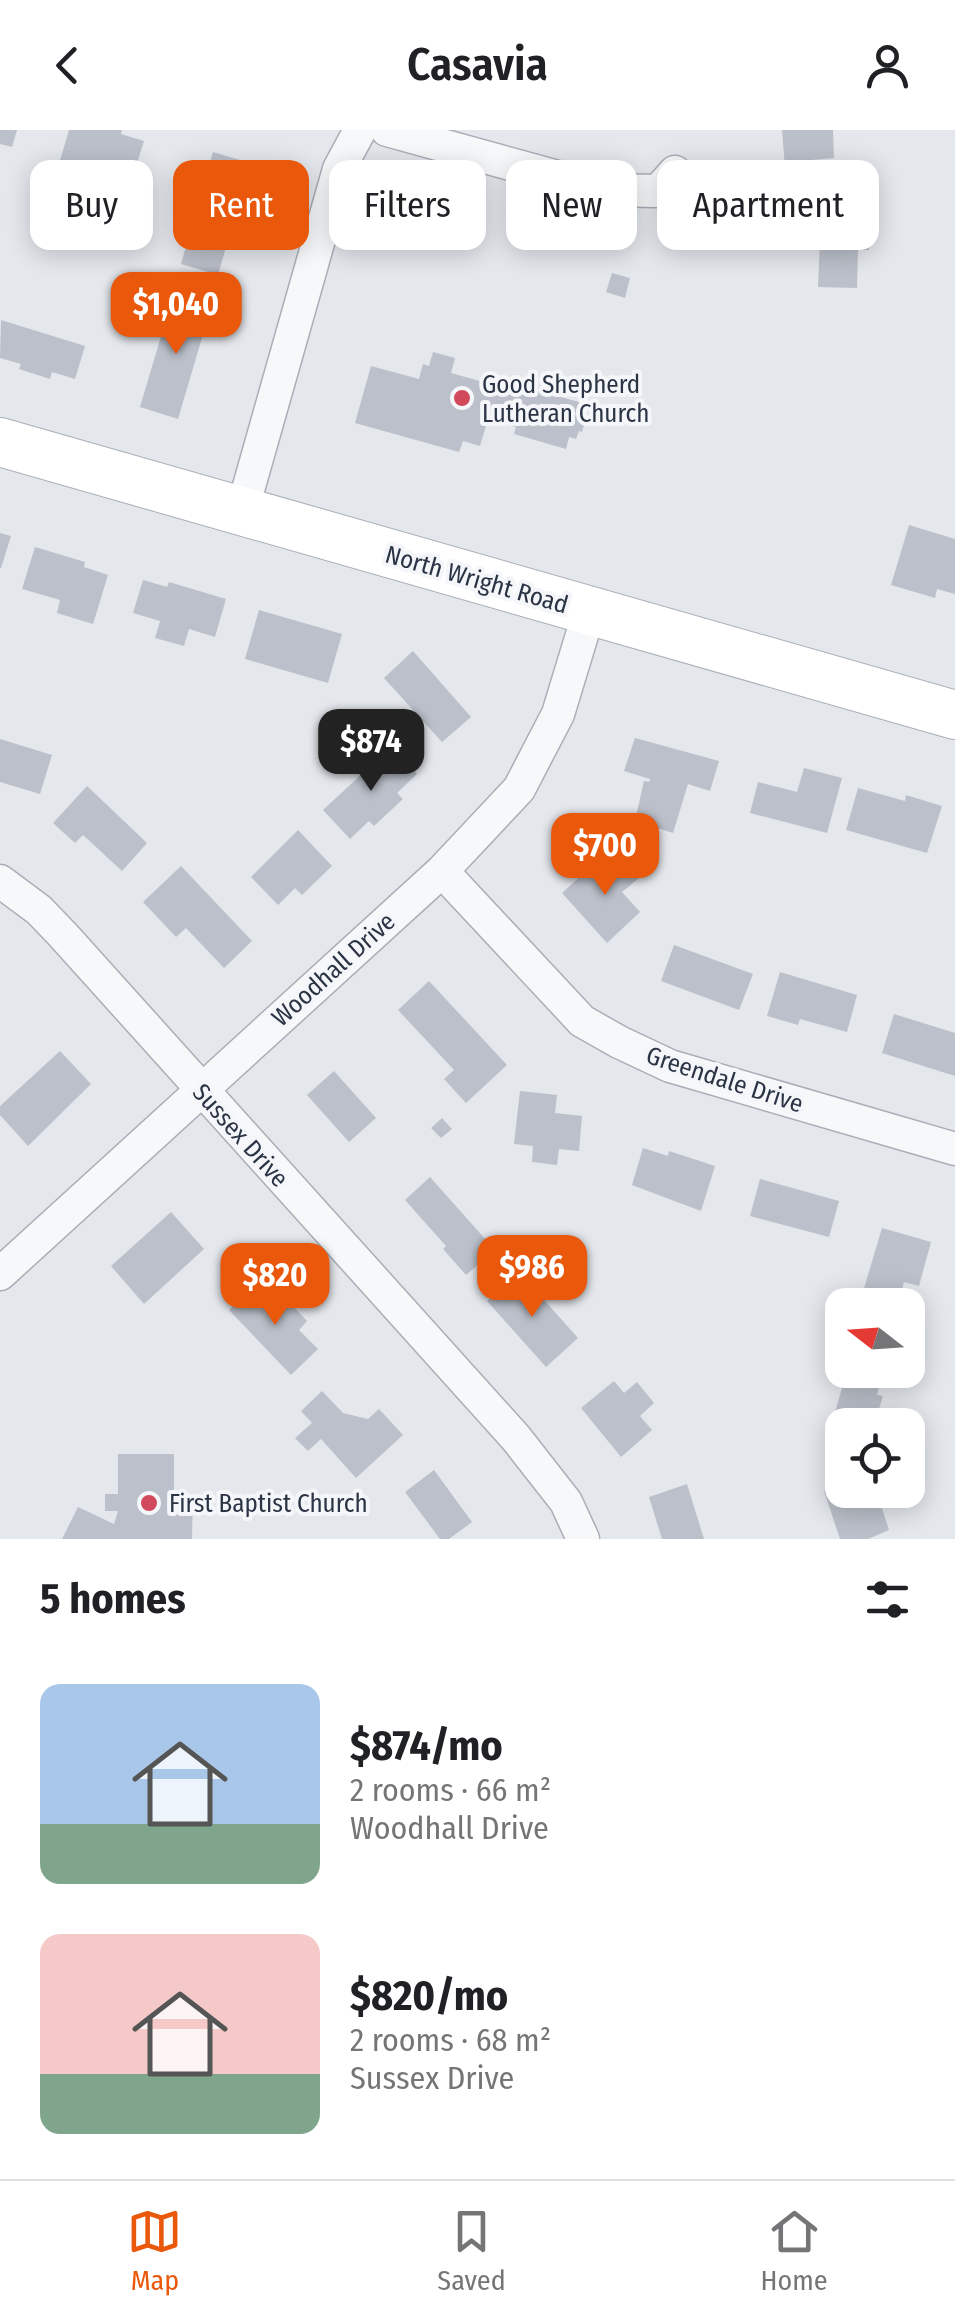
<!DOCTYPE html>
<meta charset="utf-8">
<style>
body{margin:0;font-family:"Fira Sans Condensed",sans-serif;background:#f2f2f2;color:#202124;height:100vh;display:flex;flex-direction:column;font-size:38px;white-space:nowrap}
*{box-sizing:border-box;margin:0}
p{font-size:32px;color:#757577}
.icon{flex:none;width:55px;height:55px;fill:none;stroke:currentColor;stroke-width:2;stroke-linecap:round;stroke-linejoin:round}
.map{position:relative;height:1409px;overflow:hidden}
.panel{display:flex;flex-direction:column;background:#fff;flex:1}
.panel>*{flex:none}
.top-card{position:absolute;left:30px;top:30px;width:895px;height:90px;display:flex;gap:20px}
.needle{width:65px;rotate:287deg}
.fabs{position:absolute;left:825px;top:1158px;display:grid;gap:20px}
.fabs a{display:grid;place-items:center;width:100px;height:100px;border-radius:20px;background:#fff;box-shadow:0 5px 25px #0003;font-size:50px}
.price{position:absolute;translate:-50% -85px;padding:0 22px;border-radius:20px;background:#ea580c;color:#fff;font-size:32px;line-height:65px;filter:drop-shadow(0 2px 5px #0008)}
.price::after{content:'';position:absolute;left:50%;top:60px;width:30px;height:22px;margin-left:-15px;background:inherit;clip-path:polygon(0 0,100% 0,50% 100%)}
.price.current{background:#222;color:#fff}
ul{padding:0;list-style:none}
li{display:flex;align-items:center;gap:30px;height:250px;padding:0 40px}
li span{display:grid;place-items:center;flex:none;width:280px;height:200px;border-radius:20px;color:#555}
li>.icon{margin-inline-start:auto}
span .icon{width:120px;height:120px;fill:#fffc;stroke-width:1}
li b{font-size:42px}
h2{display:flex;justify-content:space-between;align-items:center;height:120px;padding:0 40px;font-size:42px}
.pill{padding:0 35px;border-radius:20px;background:#fff;box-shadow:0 5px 25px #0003;font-size:35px;line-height:90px}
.pill.current{background:#ea580c;color:#fff}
header{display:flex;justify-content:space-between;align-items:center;height:130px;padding:0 40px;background:#fff;font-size:45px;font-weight:600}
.menu{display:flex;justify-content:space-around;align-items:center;height:140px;border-top:2px solid #e0e0e0;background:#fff;font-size:28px;color:#757577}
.menu a{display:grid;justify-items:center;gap:5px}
.menu .current{color:#ea580c}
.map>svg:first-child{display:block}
.building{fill:#bbc0ca}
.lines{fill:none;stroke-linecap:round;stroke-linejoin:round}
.street-casing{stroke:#a9aeb7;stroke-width:35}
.secondary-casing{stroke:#a9aeb7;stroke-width:50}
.street{stroke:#f7f8fa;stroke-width:32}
.secondary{stroke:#fff;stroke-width:48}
.poi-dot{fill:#d1495b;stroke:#f4f6f9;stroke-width:4}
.labels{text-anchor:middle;stroke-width:8;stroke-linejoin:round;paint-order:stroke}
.poi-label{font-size:25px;fill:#2b3445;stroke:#f4f6f9;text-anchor:start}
.street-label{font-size:25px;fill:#2b3445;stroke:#f4f6f9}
</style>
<header><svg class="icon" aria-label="back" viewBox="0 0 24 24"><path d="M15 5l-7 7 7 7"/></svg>Casavia<svg class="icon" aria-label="person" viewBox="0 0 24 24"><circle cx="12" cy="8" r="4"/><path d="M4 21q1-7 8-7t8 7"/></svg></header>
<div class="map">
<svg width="955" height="1409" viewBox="0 0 955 1409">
<rect width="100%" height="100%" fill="#e4e7ec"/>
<!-- building -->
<path class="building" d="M0 0H17L12 17 0 14Z
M69 0H122L121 4 144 11 132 49 88 35 83 52 56 44Z
M782 0H833L834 28 811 30 812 37 785 38Z
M213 22 250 33 218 145 181 134Z
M822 64 871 65 869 120H858L857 158 818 157Z
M612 143 630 148 625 168 606 162Z
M173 166 211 177 178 289 140 277Z
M1 190 85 216 75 249 52 242 50 249 19 239 21 234 0 228Z
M433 222 455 228 451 243 522 263 524 257 579 272 575 285 586 288 582 302 579 301 576 309 569 307 566 319 514 304 516 297 488 289 480 316 463 311 459 322 355 293 371 236 419 249 423 234 429 236Z
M909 395 955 409V464L937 459 935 468 891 455Z
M0 403 11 406 1 438H0Z
M35 417 85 432 84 437 108 445 93 494 57 483 60 470 22 459Z
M143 450 167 457 169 452 226 469 215 507 189 499 184 516 155 508 160 491 133 483Z
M259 480 342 504 328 553 245 529Z
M413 521 471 587 442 612 384 548Z
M635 608 719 631 710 661 688 654 673 703 635 691 644 651 649 652 650 649 624 641Z
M0 609 52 625 40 664 0 652Z
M392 616 417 644 397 663 403 669 374 696 369 691 350 709 323 680Z
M804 638 842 648 827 703 750 683 758 652 797 662Z
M87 656 147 713 122 741 83 705 75 713 53 693Z
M858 658 905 671 906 665 942 676 927 723 846 700Z
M298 700 332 736 302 765 295 758 278 775 251 747Z
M619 726 639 748 622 762 640 782 607 813 562 763 596 732 604 740Z
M181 736 252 811 224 838 186 798 176 807 143 772Z
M674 815 753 844 739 880 661 851Z
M780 842 857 865 847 902 800 889 798 895 767 886Z
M429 851 507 935 466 973 444 949 454 940 398 880Z
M894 884 955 903V946L882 923Z
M60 921 91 954 28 1016 0 985V976Z
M334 941 376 988 349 1012 307 965Z
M520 961 557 965 555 983 582 986 579 1021 559 1019 557 1035 532 1032 533 1016 514 1014Z
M442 988 452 999 441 1008 431 998Z
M643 1018 668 1026 669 1021 715 1036 701 1081 632 1055Z
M430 1047 495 1120 466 1145 443 1119 446 1116 405 1070Z
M760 1049 839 1071 829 1107 750 1086Z
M171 1082 204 1119 144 1174 111 1136Z
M882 1098 931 1112 919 1156 904 1152 898 1175H859Z
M519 1142 578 1208 546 1237 487 1171Z
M256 1154 278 1176 286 1169 307 1191 299 1200 318 1219 291 1245 229 1180Z
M847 1240H884L877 1265 883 1266 874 1295H842L844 1289 834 1286Z
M614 1251 624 1263 637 1252 654 1273 640 1286 652 1300 621 1327 581 1278Z
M322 1261 343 1283 368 1289 379 1279 403 1305 356 1348 321 1309 308 1321 295 1308 312 1293 301 1281Z
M118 1324H174V1364H193L192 1409H62L78 1377 114 1394 118 1381H105V1364H118Z
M434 1340 472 1392 449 1409H440L405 1362Z
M687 1354 704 1409H662L649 1367Z
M842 1354V1360H876L889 1400 868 1409H840L824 1361Z"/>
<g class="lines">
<!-- street casing -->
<g class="street-casing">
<path id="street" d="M387 0 605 60 658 61 675 42
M242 381 339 39 360 0
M442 741 582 891 619 912 670 936 955 1019
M0 751 39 780 63 805 516 1308 566 1372 583 1409
M0 1144 442 741 519 659 558 584 589 482"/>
</g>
<!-- secondary casing -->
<g class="secondary-casing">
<path id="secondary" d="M0 312 955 585"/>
</g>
<!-- street -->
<use href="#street" class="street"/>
<!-- secondary -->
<use href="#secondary" class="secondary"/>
</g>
<!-- markers -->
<g class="poi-dot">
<circle cx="462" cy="268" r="10"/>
<circle cx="149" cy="1373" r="10"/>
</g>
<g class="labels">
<!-- poi labels -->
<g class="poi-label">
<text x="482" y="263">Good Shepherd<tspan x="482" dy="29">Lutheran Church</tspan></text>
<text x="169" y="1382">First Baptist Church</text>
</g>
<!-- street labels -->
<g class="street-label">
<text transform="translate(477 449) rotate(16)" y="9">North Wright Road</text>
<text transform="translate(333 839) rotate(-42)" y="9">Woodhall Drive</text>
<text transform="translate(725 949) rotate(18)" y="9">Greendale Drive</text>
<text transform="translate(241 1005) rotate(48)" y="9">Sussex Drive</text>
</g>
</g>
</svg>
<div class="fabs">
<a><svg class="needle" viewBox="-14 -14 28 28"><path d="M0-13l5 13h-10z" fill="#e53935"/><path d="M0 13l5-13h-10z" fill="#757577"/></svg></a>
<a><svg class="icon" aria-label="locate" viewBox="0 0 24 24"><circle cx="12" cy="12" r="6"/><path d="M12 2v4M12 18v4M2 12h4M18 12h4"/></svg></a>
</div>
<b class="price" style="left:176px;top:227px">$1,040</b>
<b class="price current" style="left:371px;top:664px">$874</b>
<b class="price" style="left:605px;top:768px">$700</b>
<b class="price" style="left:532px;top:1190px">$986</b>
<b class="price" style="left:275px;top:1198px">$820</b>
<div class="top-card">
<a class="pill">Buy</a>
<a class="pill current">Rent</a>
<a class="pill">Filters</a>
<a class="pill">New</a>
<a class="pill">Apartment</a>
</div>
</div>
<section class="panel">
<h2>5 homes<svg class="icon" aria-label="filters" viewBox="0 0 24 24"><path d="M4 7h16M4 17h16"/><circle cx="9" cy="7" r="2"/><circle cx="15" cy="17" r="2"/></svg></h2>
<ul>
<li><span style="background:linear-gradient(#a9c7e8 70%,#7fa58c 0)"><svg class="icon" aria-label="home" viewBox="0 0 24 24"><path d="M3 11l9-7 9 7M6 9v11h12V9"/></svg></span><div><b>$874/mo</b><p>2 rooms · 66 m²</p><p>Woodhall Drive</p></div></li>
<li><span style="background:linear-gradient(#f6c9c9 70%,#7fa58c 0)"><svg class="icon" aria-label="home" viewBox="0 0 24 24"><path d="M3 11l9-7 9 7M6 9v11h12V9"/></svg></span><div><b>$820/mo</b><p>2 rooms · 68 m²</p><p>Sussex Drive</p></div></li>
</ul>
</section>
<nav class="menu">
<a class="current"><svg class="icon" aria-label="map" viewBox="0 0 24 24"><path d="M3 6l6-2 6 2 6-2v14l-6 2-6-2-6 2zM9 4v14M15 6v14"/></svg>Map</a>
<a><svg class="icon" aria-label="saved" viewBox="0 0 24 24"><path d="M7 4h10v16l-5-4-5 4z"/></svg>Saved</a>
<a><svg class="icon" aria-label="home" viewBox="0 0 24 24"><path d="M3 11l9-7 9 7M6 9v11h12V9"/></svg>Home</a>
</nav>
